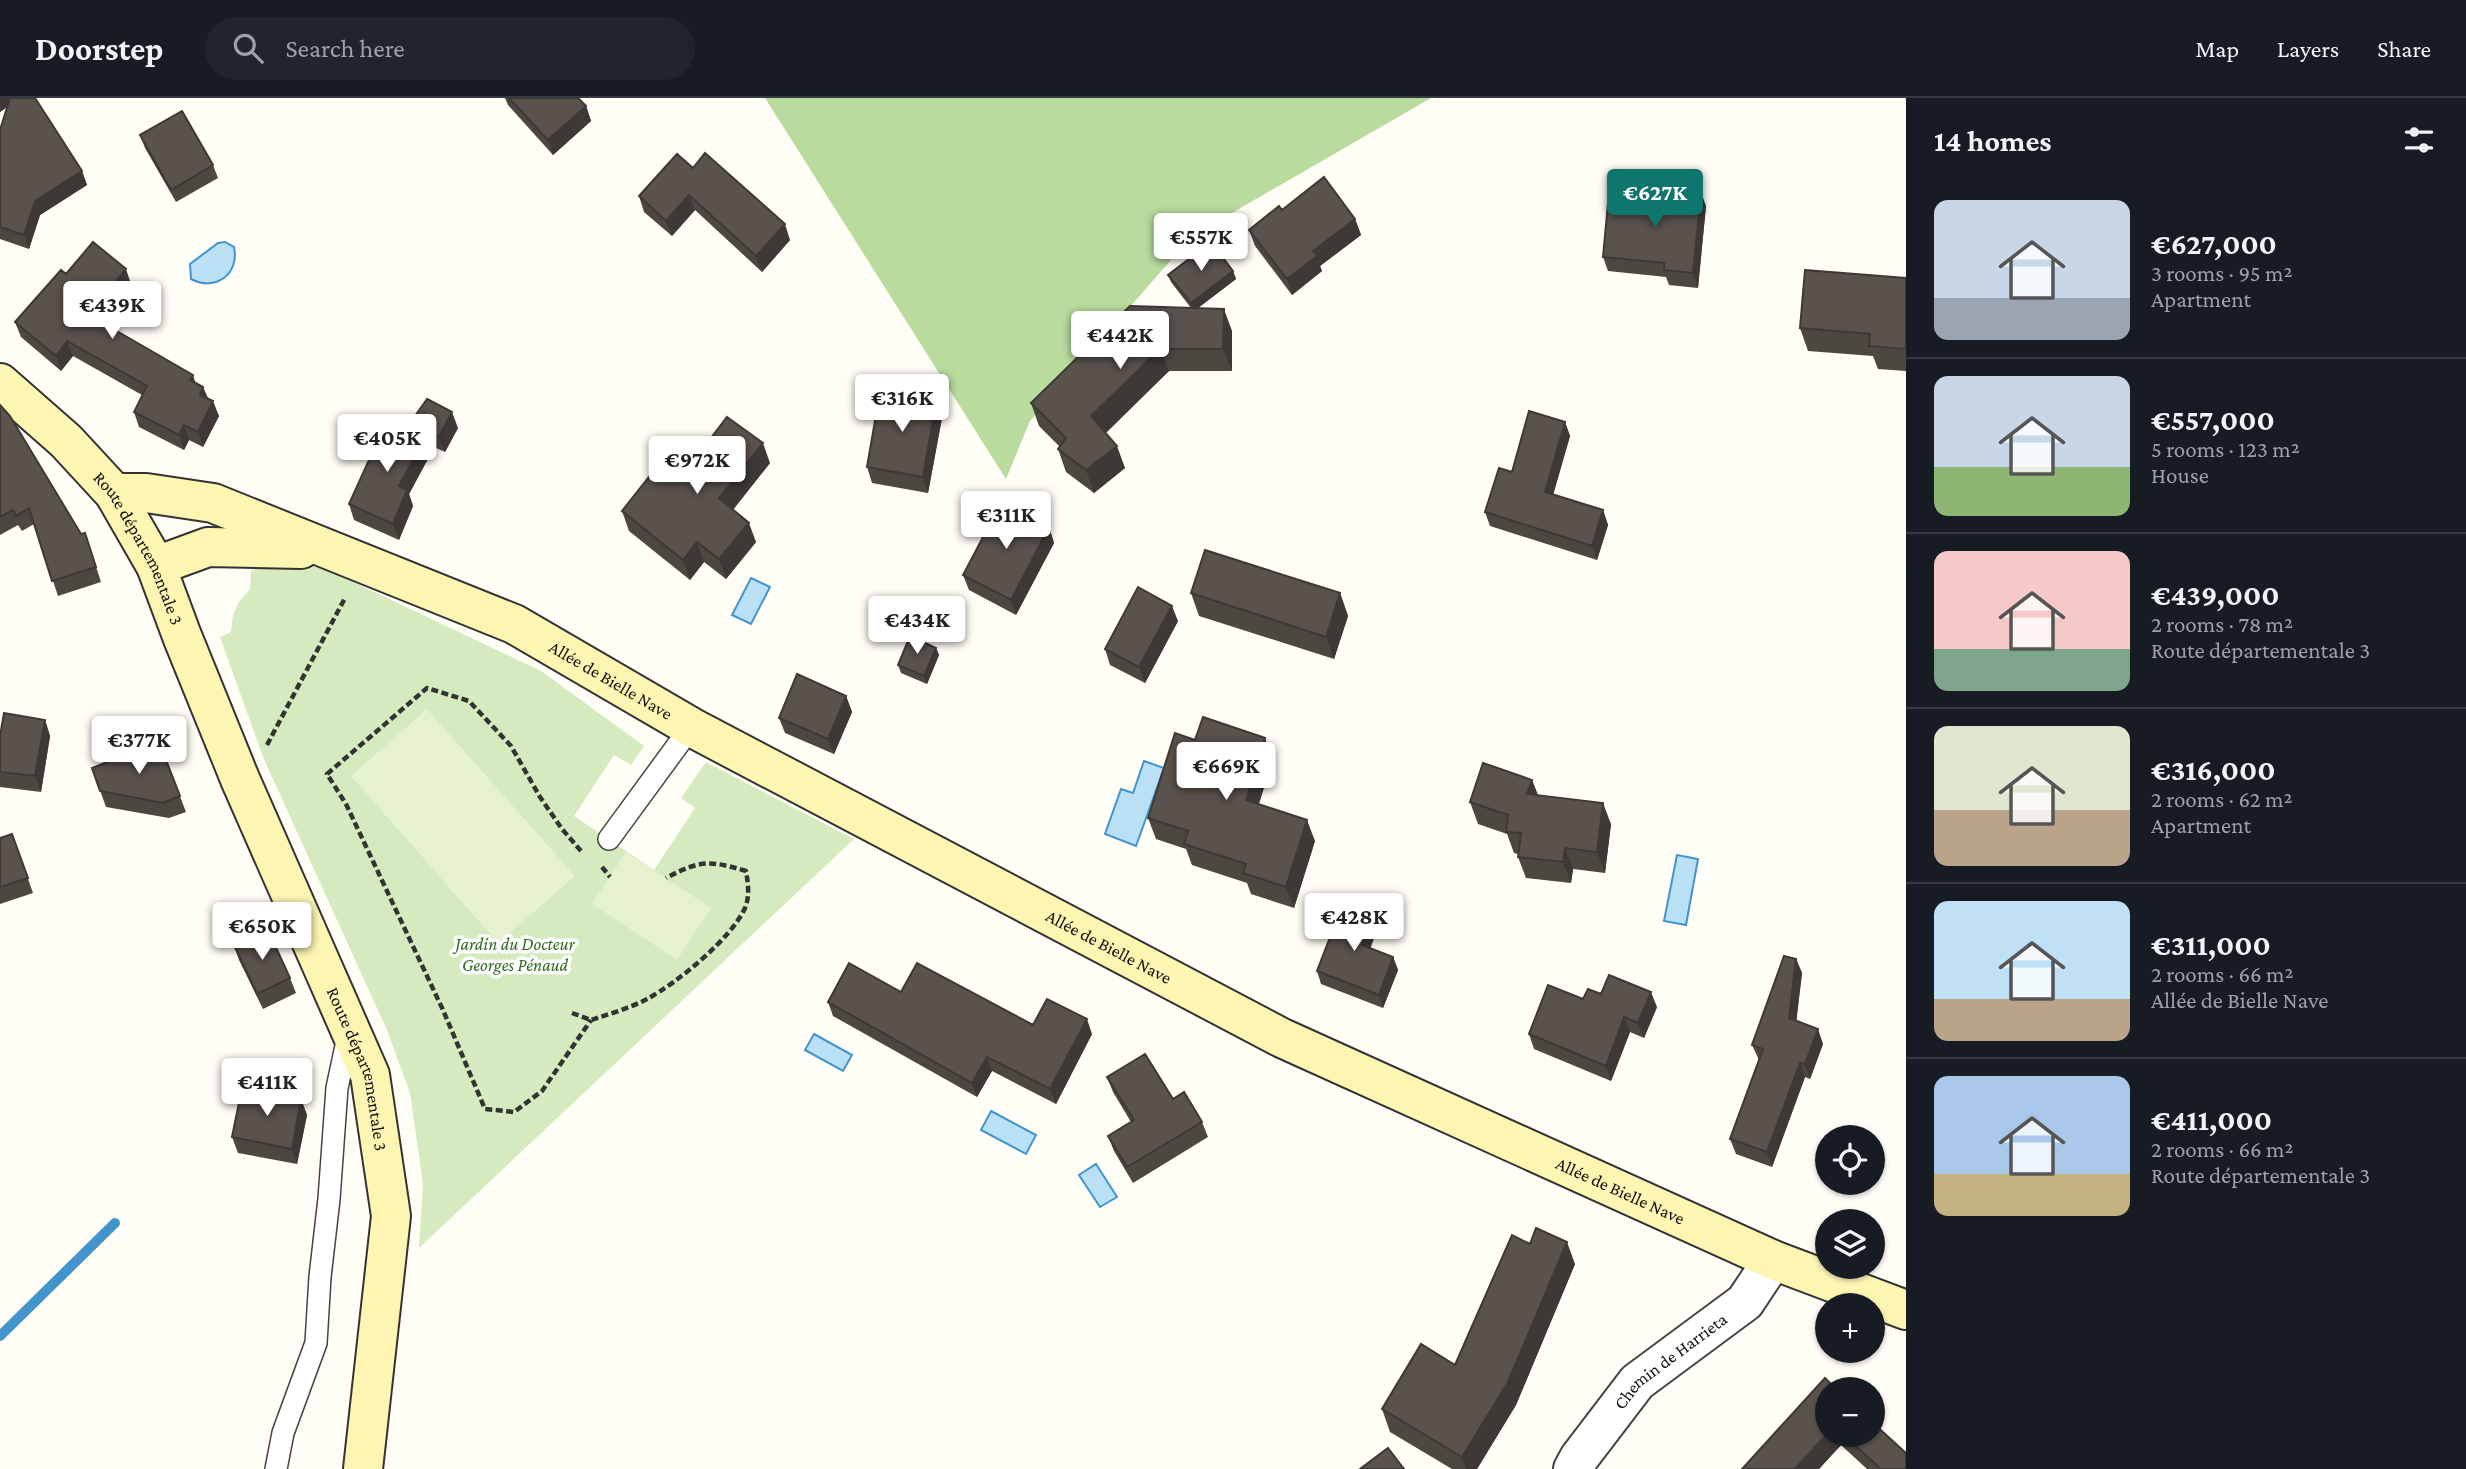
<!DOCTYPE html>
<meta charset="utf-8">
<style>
body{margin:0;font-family:"Crimson Pro",serif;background:#20242c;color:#f1f3f6;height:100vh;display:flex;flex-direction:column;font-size:26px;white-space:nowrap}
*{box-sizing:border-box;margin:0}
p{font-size:23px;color:#9ea1a6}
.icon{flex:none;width:38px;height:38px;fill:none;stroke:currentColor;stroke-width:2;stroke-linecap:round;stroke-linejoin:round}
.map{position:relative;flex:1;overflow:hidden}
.panel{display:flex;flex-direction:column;background:#171b24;width:560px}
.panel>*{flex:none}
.buttons{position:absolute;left:1815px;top:1027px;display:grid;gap:14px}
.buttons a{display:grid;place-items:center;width:70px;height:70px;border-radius:50%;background:#171b24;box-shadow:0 2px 5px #0004;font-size:35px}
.price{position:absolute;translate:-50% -60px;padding:0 16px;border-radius:7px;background:#fff;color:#222;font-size:23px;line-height:46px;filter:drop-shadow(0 2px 4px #0008)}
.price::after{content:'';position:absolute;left:50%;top:42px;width:21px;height:16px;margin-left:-10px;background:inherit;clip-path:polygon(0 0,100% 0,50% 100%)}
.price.on{background:#0f766e;color:#fff}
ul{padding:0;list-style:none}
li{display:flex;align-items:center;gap:21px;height:175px;padding:0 28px}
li+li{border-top:2px solid #363941}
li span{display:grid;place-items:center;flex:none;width:196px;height:140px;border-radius:14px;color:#555}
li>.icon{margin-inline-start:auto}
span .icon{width:84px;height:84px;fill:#fffc;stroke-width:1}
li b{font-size:30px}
h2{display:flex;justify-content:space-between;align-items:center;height:84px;padding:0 28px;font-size:30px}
header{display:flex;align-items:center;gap:42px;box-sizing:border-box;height:98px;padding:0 35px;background:#171b24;border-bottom:2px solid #363941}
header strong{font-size:33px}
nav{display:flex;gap:38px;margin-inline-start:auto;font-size:24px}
.search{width:490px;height:63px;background:#20242c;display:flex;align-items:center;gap:18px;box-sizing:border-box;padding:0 24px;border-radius:38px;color:#9ea1a6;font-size:26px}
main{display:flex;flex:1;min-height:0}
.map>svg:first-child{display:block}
.green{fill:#d5eabe}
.forest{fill:#b9db9d}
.pitch{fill:#e6f1d0}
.water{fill:#bae0f6;stroke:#4295cc;stroke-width:2}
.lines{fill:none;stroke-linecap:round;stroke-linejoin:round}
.stream{stroke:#4295cc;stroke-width:10}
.lane-casing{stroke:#444;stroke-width:24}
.street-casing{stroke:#444;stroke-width:42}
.secondary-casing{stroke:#333;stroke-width:42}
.path{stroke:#333;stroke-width:4.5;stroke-dasharray:7 3.5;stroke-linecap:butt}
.lane{stroke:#fff;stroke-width:21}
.street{stroke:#fff;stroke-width:38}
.secondary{stroke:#fdf5b2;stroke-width:38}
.wall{fill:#4d4742}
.shaded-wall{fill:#3f3936}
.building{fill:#5a524d;stroke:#3f3936;stroke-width:2}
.labels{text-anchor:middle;stroke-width:7;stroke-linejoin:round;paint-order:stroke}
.street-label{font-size:18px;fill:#111;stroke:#fff}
.park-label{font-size:18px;font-style:italic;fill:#306921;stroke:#fff}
</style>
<header>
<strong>Doorstep</strong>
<div class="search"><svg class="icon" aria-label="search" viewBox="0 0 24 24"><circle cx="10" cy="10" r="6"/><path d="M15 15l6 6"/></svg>Search here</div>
<nav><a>Map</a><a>Layers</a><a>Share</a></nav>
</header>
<main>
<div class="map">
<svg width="1906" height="1371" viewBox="0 0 1906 1371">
<rect width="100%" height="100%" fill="#fffdf5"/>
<!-- green -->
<path class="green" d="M274 464 301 465 332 474 541 573 644 648 631 667 614 657 574 718 654 772 695 710 681 700 706 664 854 741 419 1150 423 1086 410 995 387 932 263 659 220 539 231 534 233 517 239 504 250 491 251 473Z"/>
<!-- forest -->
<path class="forest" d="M765 0H1431L1192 138 1030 323 1006 381Z"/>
<!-- pitch -->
<path class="pitch" d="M427 611 575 778 498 845 351 678Z
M626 754 711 810 677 862 592 806Z"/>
<!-- water -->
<path class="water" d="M225 144 234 149C240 176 215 194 191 181L190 166 218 145Z
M751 480 770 489 751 526 732 517Z
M1144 663 1164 670 1136 748 1105 736 1121 691 1133 695Z
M1677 757 1698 761 1686 827 1664 823Z
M814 936 852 957 843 973 805 952Z
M991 1013 1036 1037 1026 1056 981 1032Z
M1096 1066 1117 1099 1100 1109 1079 1077Z"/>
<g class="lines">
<!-- stream -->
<path class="stream" d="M0 1238 115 1125"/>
<!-- lane casing -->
<g class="lane-casing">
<path id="lane" d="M609 741 691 629
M276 1371 283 1335 316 1245 320 1179 329 1101 337 990 349 934"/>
</g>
<!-- street casing -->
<g class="street-casing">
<g id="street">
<path id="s1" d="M1573 1371 1579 1360 1637 1284 1745 1204 1773 1162"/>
</g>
</g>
<!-- secondary casing -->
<g class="secondary-casing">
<g id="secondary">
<path id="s2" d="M0 285 66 343 114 395 156 468 182 538 240 681 370 977 391 1118 363 1371"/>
<path id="s3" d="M114 395H146L213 405 514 526 691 629 1282 940 1773 1162 1906 1212"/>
<path d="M156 468 208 449 301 451"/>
</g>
</g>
<!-- path -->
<path class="path" d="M267 647 345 500
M581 753 562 731 540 699 511 648 469 603 427 590 327 676 346 706 443 912 485 1011 514 1014 542 993 591 922
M602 769 610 779
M572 915 591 922C609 916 630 910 647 901 677 885 731 841 745 810 750 798 748 785 746 773 709 762 700 762 666 780"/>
<!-- lane -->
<use href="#lane" class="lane"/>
<!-- street -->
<use href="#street" class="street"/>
<!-- secondary -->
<use href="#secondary" class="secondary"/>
</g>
<!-- wall -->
<path class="wall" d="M0 0 82 73 87 87 40 117 29 151 0 141V32L8 8 0 14Z
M505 0H578L586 8 591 23 553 57 508 7Z
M140 37 213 67 218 80 176 104 145 50Z
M693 70 790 142 762 174 695 112 672 138 644 114 639 98Z
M1636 108H1706L1698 190 1669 187 1666 179 1608 173 1603 159Z
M1282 112 1355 121 1361 137 1320 168 1322 173 1292 197 1255 148 1249 132Z
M1233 173 1236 181 1198 210 1232 233V273H1169L1106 335 1125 370 1094 395 1066 374 1058 351 1060 349 1039 328 1031 305 1191 210 1171 184 1168 177Z
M66 176 131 186 101 224 203 289 208 300 219 318 203 349 189 342 184 352 139 329 134 314 142 297 73 258 61 273 21 239 15 224Z
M1906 180V273L1878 271 1873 258 1808 253 1800 230Z
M0 307 81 436 85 435 101 484 58 498 34 426 22 433 18 427 0 437Z
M942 320 928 395 872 385 867 369Z
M1565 324 1570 338 1553 396 1603 412 1608 427 1597 462 1490 428 1485 414 1512 374Z
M410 325 458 330 445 354 425 345 430 357 409 396 413 408 399 442 354 422 349 406 394 332 415 337Z
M770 365 733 412 756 444 726 481 704 464 690 482 629 433 622 413 676 377 682 378Z
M1049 429 1054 445 1016 517 969 492 963 477Z
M1191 495H1340L1348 518 1334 561 1199 518Z
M1178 523 1145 585 1110 567 1105 551Z
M936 550 939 557 927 586 901 575 898 567Z
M846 598 852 614 834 656 785 635 779 620Z
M45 622 50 638 41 694 0 689V638Z
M1195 642 1273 661 1259 706 1315 743 1294 810 1251 796 1247 785 1192 767 1186 751 1156 741 1148 720Z
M159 644 186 714 169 720 106 709 92 670Z
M1532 682 1538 697 1611 726 1605 775 1573 771 1571 785 1526 780 1518 759V756L1514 755 1507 736 1478 726 1470 704Z
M12 736 33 795 0 806V740Z
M1378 829 1370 850 1393 859 1398 872 1383 910 1321 886 1317 873Z
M234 847 290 880 296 895 263 911 239 862Z
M1796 861 1802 875 1796 923 1823 946 1810 981 1805 979 1772 1069 1736 1056 1730 1041 1759 962 1752 947Z
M901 894 1033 927 1092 936 1056 1006 992 973 977 999 833 918 828 904Z
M1601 896 1657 909 1644 940 1630 934 1611 983 1534 951 1529 936 1583 901Z
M1107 979 1173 1001 1202 1024 1208 1039 1133 1085 1114 1053 1108 1038 1131 1024 1113 994Z
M301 1001 307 1017 297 1066 238 1055 232 1039Z
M1575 1166 1516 1307 1477 1371H1452L1390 1334 1382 1311 1455 1267Z
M1827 1337H1872L1906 1371H1867L1841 1347 1819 1371H1742Z"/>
<!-- shaded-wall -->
<path class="shaded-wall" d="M0 0H20L0 14Z
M586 8 591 23 553 57 548 42Z
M82 73 87 87 40 117 29 151 24 137 35 103Z
M1701 94 1706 108 1698 190 1693 175Z
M689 97 695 112 672 138 666 123Z
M1355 121 1361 137 1320 168 1322 173 1292 197 1287 181 1313 153Z
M785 126 790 142 762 174 756 158Z
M126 171 131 186 94 232 89 217Z
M1233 173 1236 181 1194 213 1191 205Z
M1224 211 1232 233V273L1223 251Z
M67 243 73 258 61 273 56 258Z
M1160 251 1169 273 1099 341 1091 318Z
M193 277 198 292 190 282Z
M203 289 209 304 200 297Z
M213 303 219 318 203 349 198 334Z
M936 304 942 320 928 395 923 379Z
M452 314 458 330 445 354 439 339Z
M1565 324 1570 338 1550 408 1545 394Z
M184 327 189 342 184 352 179 337Z
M424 342 430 357 409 396 413 408 399 442 393 426 399 388Z
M763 345 770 365 726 420 719 400Z
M1117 348 1125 370 1094 395 1086 372Z
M1603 412 1608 427 1597 462 1592 448Z
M749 425 756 444 726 481 719 461Z
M1049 429 1054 445 1016 517 1011 502Z
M697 444 704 464 690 482 683 462Z
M1340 495 1348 518 1334 561 1326 539Z
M1172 508 1178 523 1145 585 1139 569Z
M936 550 939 557 927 586 924 578Z
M846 598 852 614 834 656 828 641Z
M45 622 50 638 41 694 35 678Z
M1265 640 1273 661 1253 723 1246 702Z
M1532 682 1540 703 1527 696Z
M1603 705 1611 726 1605 775 1597 754Z
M1307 722 1315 743 1294 810 1286 789Z
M1565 750 1573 771 1571 785 1563 764Z
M1374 816 1378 829 1367 860 1362 847Z
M1393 859 1398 872 1383 910 1379 897Z
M1796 861 1802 875 1795 935 1789 920Z
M1651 894 1657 909 1644 940 1638 925Z
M1624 919 1630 934 1611 983 1606 968Z
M1087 921 1092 936 1056 1006 1050 991Z
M1818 931 1823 946 1810 981 1805 966Z
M987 959 992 973 977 999 972 985Z
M1800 965 1805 979 1772 1069 1767 1054Z
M301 1001 307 1017 297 1066 292 1051Z
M1567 1144 1575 1166 1516 1307 1477 1371H1466L1462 1359Z
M1827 1336V1337H1837L1841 1347 1819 1371H1795Z"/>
<!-- building -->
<path class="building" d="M10 0H35L82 73 35 103 24 137 0 129V32Z
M509 0H578L586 8 548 42Z
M182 13 213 67 171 92 140 37Z
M705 55 785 126 756 158 689 97 666 123 639 98 677 56 693 70Z
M1324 79 1355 121 1313 153 1317 158 1287 181 1249 132 1279 108 1282 112Z
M1638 88 1701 94 1693 175 1664 172V165L1603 159 1608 105 1636 108Z
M93 144 126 171 89 217 193 277 190 282 203 289 200 297 213 303 198 334 184 327 179 337 134 314 147 288 67 243 56 258 15 224 61 172 66 176Z
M1211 144 1233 173 1191 205 1168 177Z
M1805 172 1906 180V251L1869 248 1870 236 1800 230Z
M1130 208 1224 211 1223 251H1160L1091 318 1117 348 1086 372 1058 351 1066 340 1031 305Z
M880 294 936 304 923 379 867 369Z
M427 301 452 314 439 339 410 325Z
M0 307 10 318 81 436 85 435 96 469 52 483 29 410 16 418 13 412 0 419Z
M1529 313 1565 324 1545 394 1603 412 1592 448 1485 414 1499 370 1512 374Z
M727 319 763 345 719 400 749 425 719 461 697 444 683 462 622 413 660 365 676 377 678 375 682 378Z
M385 327 394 332 396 327 424 342 399 388 407 392 393 426 349 406Z
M1001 405 1049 429 1011 502 963 477Z
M1205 452 1340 495 1326 539 1191 495Z
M1138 489 1172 508 1139 569 1105 551Z
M910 538 936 550 924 578 898 567Z
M797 576 846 598 828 641 779 620Z
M4 615 45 622 35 678 0 674V638Z
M1203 619 1265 640 1246 702 1307 722 1286 789 1243 775 1246 766 1184 746 1188 733 1148 720 1175 635 1195 642Z
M159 644 180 698 163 705 100 693 92 670Z
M1483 665 1532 682 1527 696 1603 705 1597 754 1565 750 1563 764 1518 759 1521 735 1506 734 1508 717 1470 704Z
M12 736 28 780 0 789V740Z
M1343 806 1374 816 1362 847 1393 859 1379 897 1317 873Z
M268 832 290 880 257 896 234 847Z
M1784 858 1796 861 1789 920 1818 931 1805 966 1800 965 1767 1054 1730 1041 1763 951 1752 947Z
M849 865 901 894 917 865 1033 927 1047 901 1087 921 1050 991 987 959 972 985 828 904Z
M1609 877 1651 894 1638 925 1624 919 1606 968 1529 936 1548 887 1583 901 1588 891 1601 896Z
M1145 956 1173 1001 1184 994 1202 1024 1127 1069 1108 1038 1134 1022 1107 979Z
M242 990 301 1001 292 1051 232 1039Z
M1536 1130 1567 1144 1508 1284 1462 1359 1382 1311 1421 1246 1455 1267 1512 1137 1530 1146Z
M1825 1280 1837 1292H1827V1336L1795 1371H1742Z
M1872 1324 1906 1355V1371H1881L1844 1337H1872Z
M1388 1350 1404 1371H1360Z"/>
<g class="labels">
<!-- street labels -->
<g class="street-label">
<text dy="6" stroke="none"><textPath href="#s2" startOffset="219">Route départementale 3</textPath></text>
<text dy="6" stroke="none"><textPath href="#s3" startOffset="536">Allée de Bielle Nave</textPath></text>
<text dy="6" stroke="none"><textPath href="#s3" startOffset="1101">Allée de Bielle Nave</textPath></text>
<text dy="6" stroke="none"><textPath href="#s2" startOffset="786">Route départementale 3</textPath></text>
<text dy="6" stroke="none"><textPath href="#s3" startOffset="1668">Allée de Bielle Nave</textPath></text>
<text dy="6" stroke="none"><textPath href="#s1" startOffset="147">Chemin de Harrieta</textPath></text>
</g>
<!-- park labels -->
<g class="park-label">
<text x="515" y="852">Jardin du Docteur<tspan x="515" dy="21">Georges Pénaud</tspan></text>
</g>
</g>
</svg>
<div class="buttons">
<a><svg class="icon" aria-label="locate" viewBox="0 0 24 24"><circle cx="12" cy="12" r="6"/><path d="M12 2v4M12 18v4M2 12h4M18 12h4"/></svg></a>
<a><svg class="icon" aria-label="layers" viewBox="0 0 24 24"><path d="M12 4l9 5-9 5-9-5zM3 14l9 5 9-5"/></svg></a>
<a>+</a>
<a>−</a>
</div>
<b class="price on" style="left:1655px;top:131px">€627K</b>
<b class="price" style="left:1201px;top:175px">€557K</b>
<b class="price" style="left:112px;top:243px">€439K</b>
<b class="price" style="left:1120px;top:273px">€442K</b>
<b class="price" style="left:902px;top:336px">€316K</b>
<b class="price" style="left:387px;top:376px">€405K</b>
<b class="price" style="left:697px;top:398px">€972K</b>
<b class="price" style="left:1006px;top:453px">€311K</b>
<b class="price" style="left:917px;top:558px">€434K</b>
<b class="price" style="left:139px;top:678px">€377K</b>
<b class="price" style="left:1226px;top:704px">€669K</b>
<b class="price" style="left:1354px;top:855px">€428K</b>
<b class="price" style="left:262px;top:864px">€650K</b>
<b class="price" style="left:267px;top:1020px">€411K</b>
</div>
<section class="panel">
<h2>14 homes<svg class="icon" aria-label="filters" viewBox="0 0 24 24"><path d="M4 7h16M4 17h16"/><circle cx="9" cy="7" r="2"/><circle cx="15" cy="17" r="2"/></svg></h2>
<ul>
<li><span style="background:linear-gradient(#c9d6e8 70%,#9aa5b1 0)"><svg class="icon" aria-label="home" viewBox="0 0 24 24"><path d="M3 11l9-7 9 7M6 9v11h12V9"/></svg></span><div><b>€627,000</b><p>3 rooms · 95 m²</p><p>Apartment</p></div></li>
<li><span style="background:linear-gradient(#c9d6e8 65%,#8fb573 0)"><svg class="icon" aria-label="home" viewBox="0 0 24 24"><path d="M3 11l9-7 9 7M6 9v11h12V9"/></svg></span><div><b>€557,000</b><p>5 rooms · 123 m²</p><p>House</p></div></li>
<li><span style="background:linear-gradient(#f6c9c9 70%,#7fa58c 0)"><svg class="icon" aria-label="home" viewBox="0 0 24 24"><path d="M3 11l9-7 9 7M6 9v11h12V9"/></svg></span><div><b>€439,000</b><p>2 rooms · 78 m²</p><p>Route départementale 3</p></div></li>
<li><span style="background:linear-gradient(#dfe7d0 60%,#b9a48a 0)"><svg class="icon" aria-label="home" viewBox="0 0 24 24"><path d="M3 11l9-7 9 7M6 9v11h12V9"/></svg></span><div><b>€316,000</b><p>2 rooms · 62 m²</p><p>Apartment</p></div></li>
<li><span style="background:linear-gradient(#bfe0f5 70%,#b9a48a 0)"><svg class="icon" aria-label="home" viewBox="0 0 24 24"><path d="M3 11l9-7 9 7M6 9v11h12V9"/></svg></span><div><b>€311,000</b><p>2 rooms · 66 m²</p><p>Allée de Bielle Nave</p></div></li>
<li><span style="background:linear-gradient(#a9c7e8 70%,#c2b280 0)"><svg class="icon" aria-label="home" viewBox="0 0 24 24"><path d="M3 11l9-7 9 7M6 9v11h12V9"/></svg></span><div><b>€411,000</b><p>2 rooms · 66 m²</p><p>Route départementale 3</p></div></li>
</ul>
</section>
</main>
